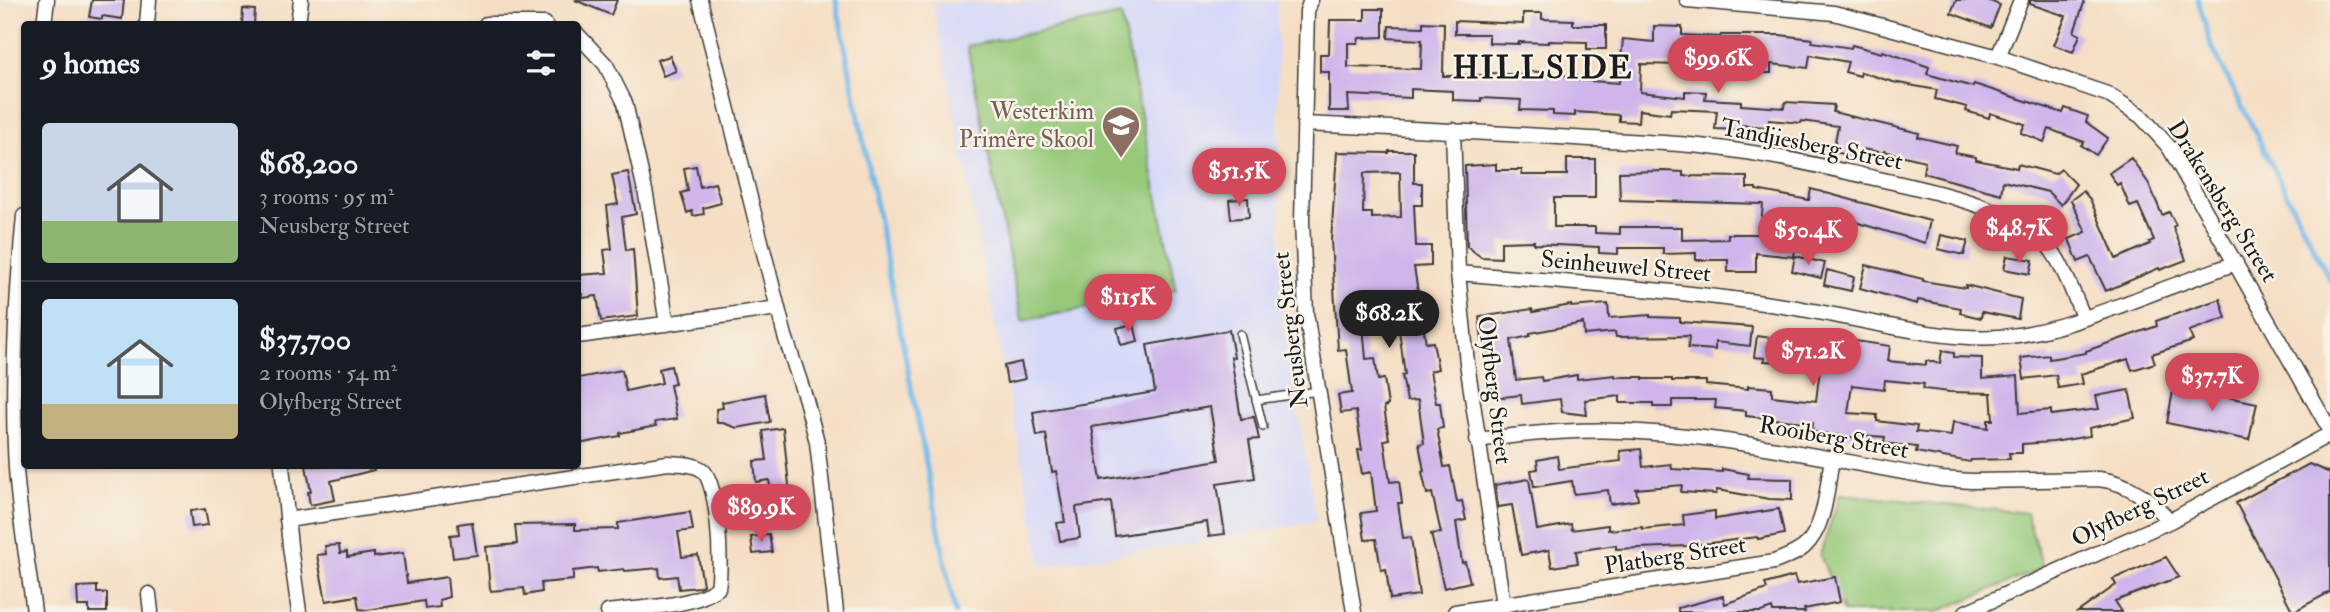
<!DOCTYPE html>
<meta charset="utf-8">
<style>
body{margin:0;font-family:"IM FELL Double Pica",serif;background:#242831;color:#f1f3f6;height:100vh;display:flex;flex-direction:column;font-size:26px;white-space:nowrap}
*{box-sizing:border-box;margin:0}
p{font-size:23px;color:#9ea1a6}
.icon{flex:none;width:38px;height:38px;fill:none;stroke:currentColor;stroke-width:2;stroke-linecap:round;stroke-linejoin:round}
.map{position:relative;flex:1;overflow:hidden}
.drawer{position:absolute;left:21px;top:21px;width:560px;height:448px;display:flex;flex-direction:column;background:#171b24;border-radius:7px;box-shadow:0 2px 5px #0004}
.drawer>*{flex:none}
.price{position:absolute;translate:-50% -60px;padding:0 16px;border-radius:24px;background:#d1495b;color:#fff;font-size:23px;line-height:46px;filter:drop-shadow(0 2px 4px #0008)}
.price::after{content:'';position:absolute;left:50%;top:42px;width:21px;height:16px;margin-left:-10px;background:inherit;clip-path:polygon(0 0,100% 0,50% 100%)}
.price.active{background:#222;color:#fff}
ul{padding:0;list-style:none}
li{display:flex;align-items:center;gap:21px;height:175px;padding:0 21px}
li+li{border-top:2px solid #363941}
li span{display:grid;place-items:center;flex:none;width:196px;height:140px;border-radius:7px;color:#555}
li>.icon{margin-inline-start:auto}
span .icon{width:84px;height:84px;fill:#fffc;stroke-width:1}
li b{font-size:30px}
h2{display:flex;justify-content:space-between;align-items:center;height:84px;padding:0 21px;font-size:30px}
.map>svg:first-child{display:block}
.built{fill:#d5d8f9}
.green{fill:#97c979;stroke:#5a724a;stroke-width:2}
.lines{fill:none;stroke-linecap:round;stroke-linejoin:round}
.stream{stroke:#73b9ea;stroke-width:5}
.building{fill:#cfb5eb;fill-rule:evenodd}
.service-casing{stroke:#3d3935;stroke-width:10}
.minor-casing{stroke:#3d3935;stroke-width:17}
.service{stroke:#fff;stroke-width:7}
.minor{stroke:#fff;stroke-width:14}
.labels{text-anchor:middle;stroke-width:5;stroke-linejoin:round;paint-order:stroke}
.education-label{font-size:24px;fill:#785e54;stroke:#f7f3e8;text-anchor:end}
.street-label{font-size:24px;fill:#1c1c1c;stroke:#f7f3e8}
.district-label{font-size:32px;font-weight:bold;letter-spacing:2px;fill:#1c1c1c;stroke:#f7f3e8}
</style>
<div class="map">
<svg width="2330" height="612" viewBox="0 0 2330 612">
<rect width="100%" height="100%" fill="#f7f3e8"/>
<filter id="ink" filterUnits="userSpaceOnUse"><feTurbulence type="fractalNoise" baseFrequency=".0143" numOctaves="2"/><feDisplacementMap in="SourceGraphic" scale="14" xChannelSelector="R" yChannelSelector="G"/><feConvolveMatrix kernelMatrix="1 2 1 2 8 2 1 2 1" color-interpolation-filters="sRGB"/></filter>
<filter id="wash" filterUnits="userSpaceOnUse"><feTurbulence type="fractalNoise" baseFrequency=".00686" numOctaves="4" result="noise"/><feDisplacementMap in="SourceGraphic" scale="28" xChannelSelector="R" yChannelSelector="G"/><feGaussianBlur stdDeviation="1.57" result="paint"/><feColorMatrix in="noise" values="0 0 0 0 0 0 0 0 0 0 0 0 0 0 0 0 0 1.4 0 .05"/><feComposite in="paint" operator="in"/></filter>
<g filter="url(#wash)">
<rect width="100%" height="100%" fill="#f5dec3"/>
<!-- built -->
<path class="built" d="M1277 0 1281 315 1317 522 1042 567 933 3Z"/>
<!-- green -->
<path class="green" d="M1121 15 1176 290 1022 321 967 46Z
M1840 494 2026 513 2043 568 1937 612H1843L1820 555Z"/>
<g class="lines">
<!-- stream -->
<path class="stream" d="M836 0 955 612
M2198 0 2211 45 2330 280"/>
</g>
<g id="blocks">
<!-- building -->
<path class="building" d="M92 0H124L122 19 102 16V19L89 17Z
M575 0H617L611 15Z
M1956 0H1987L2000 5 1991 28 1951 13Z
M2030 0H2085L2074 32 2080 35 2073 52 2054 45 2066 16 2030 4Z
M243 9 255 10 254 24H242Z
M1365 9H1383V37L1359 38 1358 43H1348V67L1421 69 1422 40 1388 38 1389 26 1423 27V22L1444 23 1443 76 1490 75V73L1522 75V71L1541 72V74L1577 76V80L1619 83 1623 39 1654 42V26L1682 27V35L1720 37 1721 35H1780L1812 39V42L1851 48 1852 45 1882 53 1883 51 1929 67 1927 74 1973 87 1974 84 2063 113 2065 108 2088 116 2086 122 2108 138 2096 155 2081 145 2084 142 2049 129 2044 142 2021 133 2025 124 1990 113 1989 118 1966 111 1967 107 1935 99 1937 90 1893 82 1861 72 1860 76 1845 72 1848 62 1810 55 1808 68 1771 64V73H1753V58L1681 57V65L1641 64 1640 92 1685 97V91L1706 92 1705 99 1741 101V105L1784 108 1785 102 1834 105 1833 112 1919 133 1918 137 1957 146 1955 153 1976 157V160L2017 168 2018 164 2055 174 2061 169 2076 184 2061 205 2048 192 2003 181 2001 194 1923 173 1925 161 1884 151V153L1862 149 1860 157 1833 152 1838 126 1802 121 1801 123 1769 120 1768 127 1739 125V130L1715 129 1717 111 1671 109 1670 114 1639 110 1638 122 1619 121V115L1575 112V116L1553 115V111L1520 110 1521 100 1481 98V101L1453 100V91L1411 89V98L1348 95 1349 111H1329V72H1320V54H1329L1330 20H1365Z
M1523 13H1542V19L1573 20V25H1606V49H1587V42L1549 41V43L1519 42V44L1489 43V34H1455V21L1523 24Z
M670 56 676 71 663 76 657 60Z
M1389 151H1414V183H1422V205H1414L1416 246H1431V266L1414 267 1426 343 1433 342 1438 369 1430 371 1436 403H1440L1443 428 1437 429 1444 467 1450 466 1457 502 1462 501 1466 520 1456 522 1462 563 1465 562 1470 582 1444 588 1431 534 1441 533 1432 493 1427 494 1422 472 1424 471 1419 444 1424 443 1418 400 1407 401 1402 376 1405 375 1398 322 1363 326 1366 359 1375 358 1378 380 1384 379 1388 405 1384 407 1389 439 1384 440 1390 482 1399 481 1402 503H1398L1403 538 1411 537 1419 595 1390 599 1386 569 1381 570 1376 539 1365 540 1361 513 1376 511 1371 472 1362 474 1358 450H1362L1356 411 1341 413 1338 395 1352 393 1346 349 1338 350 1331 241 1337 152 1389 153ZM1400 172 1401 217 1372 218V213H1363L1364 173Z
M2131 158 2149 184 2162 215 2169 212 2176 225 2173 227 2186 260 2160 270 2159 268 2106 291 2090 257 2078 262 2069 239 2086 232 2071 200 2083 191 2090 199 2116 259 2150 244 2149 242 2154 240 2138 204 2130 207 2120 183 2117 185 2109 173Z
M1567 159H1595V198H1554V227H1595V233L1620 234V227H1682V240L1728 239V234H1760L1763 204 1620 200 1619 172 1664 171 1683 172V176L1747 177V188H1756V190L1809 200 1811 189 1930 221 1925 243 1835 216 1833 223 1799 215 1794 257 1756 253V272H1728V260H1696V253L1663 254V248H1618V254L1599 253V247L1534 244V241L1501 242V258L1481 257 1467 246 1465 166 1496 164V170H1522V175H1567Z
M696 166 700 187 715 183 721 203 703 208 704 214 693 216 692 211 687 213 681 193 688 191 684 168Z
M628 172 636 214 622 217 626 250 633 249 638 316 601 321 597 296 583 298V294H578V275L607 273 604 250 612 249 607 206 618 204 612 175Z
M1248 198 1249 217 1231 219 1229 200Z
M1941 235 1968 241 1964 255 1938 249Z
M1795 256 1825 263 1821 278 1792 271Z
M2007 256 2033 260 2030 274 2004 269Z
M1866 265 1923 279V281L1966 288V285L2021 299 2018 319 1982 312 1981 318 1960 313 1961 308 1918 300 1917 304 1860 288Z
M1827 270 1854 277 1851 291 1824 285Z
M2220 299 2226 318 2189 331 2193 341 2152 354 2155 363 2132 370 2128 359 2081 374 2083 384 2058 388 2056 375 2024 379 2021 358 2049 355V359L2086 353V351L2157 326 2156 321Z
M1608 304 1609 318 1650 315V317L1680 318V322L1752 327 1750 346 1715 342V350L1688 348 1689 336 1616 337 1615 332 1584 335 1583 323 1530 333V336L1511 340 1516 380 1541 377 1542 381 1577 375V379L1615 375V377H1643V379H1672V381H1706V385L1748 389V386L1772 388V396L1816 401 1821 360 1781 356 1780 362 1764 361 1765 358 1754 357 1757 336 1787 340V334L1814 337V341L1855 345 1856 341 1890 346 1888 361 1926 365V361L1940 363 1942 351 1954 353V357L1982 358V379L2018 376 2020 413 2051 410V415L2099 409 2096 396 2129 390 2135 418 2089 428 2090 436 2053 442 2022 444V453H2009L2010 459 1971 460 1970 462 1916 452 1917 447 1884 443 1885 437 1859 435 1858 438 1812 432 1813 423 1746 416V411L1715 408 1716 400H1672V407H1653V403H1620V396L1585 400 1587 415 1562 412 1560 399 1522 404 1521 395 1493 398 1486 339 1482 340 1479 317 1532 309 1533 312 1571 305V307ZM1885 380 1924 384 1923 389 1950 392 1991 393 1993 420H1988V428L1953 422 1951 436 1916 432 1917 426 1877 421V415L1848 413 1852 385 1884 389Z
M1134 324 1138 341 1121 345 1117 328Z
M1229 330 1234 357H1231L1241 419 1254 417 1259 439 1249 440 1255 478 1217 484 1225 534 1209 536 1207 522 1115 536 1111 502 1076 507 1080 538 1060 541 1057 523 1065 522 1056 471 1052 472 1046 434 1037 436 1033 412 1155 392 1147 345ZM1210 407 1219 460 1101 480 1092 427Z
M1021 362 1025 379 1007 383 1004 366Z
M671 366 675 384 670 385 677 419 655 422 656 426 620 433V436L578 444V378L622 370 626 391 662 383 659 369Z
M2174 386 2257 403 2249 440 2167 423Z
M765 394 770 422 737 428 723 423H717L716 409 723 408 722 402Z
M783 428 790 495 792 494 795 512 775 515 769 480 756 482 754 461 767 460 763 431Z
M1641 449 1643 467 1671 464 1672 469 1722 472V469L1749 474 1748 478 1792 479V500L1769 499 1717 490 1716 494 1681 492 1682 485 1636 489 1638 500 1610 504 1608 490 1574 494 1572 481 1534 487 1531 470 1538 469 1537 460 1557 456 1559 469 1621 461 1620 451Z
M2309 464 2330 473V592L2293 612 2236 503Z
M306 466H374V470L331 481 335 500 310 505 308 492H311Z
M1529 479 1537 530 1571 524 1572 530 1608 525V530L1642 527V529L1684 525 1683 515 1715 511V519L1779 509 1784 534 1758 539 1757 537 1687 546 1616 549V545L1576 551 1578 563 1552 567 1549 550 1521 555 1512 505 1498 507 1495 485Z
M205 509 208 525 192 527 190 511Z
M690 512 693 530 678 532 682 557 698 555 703 585 699 587 679 589 677 576 660 578 659 568 625 571 624 569 598 572 597 568 573 571V580L541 583 542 592 525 595 524 588 491 591 490 588 486 547 517 544 515 525 575 524V530L618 529V523Z
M472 522 477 555 453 558 450 535 459 534 458 524Z
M769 534 772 552 753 554 751 537Z
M339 545 340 553 347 552V557L374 553V557L403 553 407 583 447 577 449 597 439 600 440 607 425 609 424 601 367 610 359 609 357 596 326 601 317 555 326 554 325 546Z
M2166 557 2179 577 2115 601 2122 612H2078L2116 585 2113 579Z
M1794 576 1797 584 1835 577 1840 602 1804 609 1805 612H1773L1772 608 1761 612H1678V608L1723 596 1725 604 1767 589 1765 584Z
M97 586V593H107V612H89V606H78L77 587Z"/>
</g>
</g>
<g filter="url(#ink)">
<use href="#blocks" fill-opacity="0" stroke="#3d3935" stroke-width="2"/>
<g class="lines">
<!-- service casing -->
<g class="service-casing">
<path id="service" d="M1240 334 1263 427
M1256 400 1318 391"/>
</g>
<!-- minor casing -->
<g class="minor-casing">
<path id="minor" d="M700 0 785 336 806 400 817 442 836 612
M1311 0 1307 11 1302 221 1306 313 1354 612
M1687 0 1834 13 1998 57 2107 94 2141 116 2169 147 2330 430
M44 24 47 0
M147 24 149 0
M298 24 301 0
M486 24H545
M578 35 606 65 625 103 646 195 667 324
M1998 57 2021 0
M1304 124C1400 128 1495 133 1590 139 1640 142 1690 143 1739 151 1784 157 1829 168 1874 178 1921 188 1995 204 2034 232 2060 250 2071 291 2084 318
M1453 130 1458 273 1467 363 1504 612
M24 216C16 300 11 384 16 468 19 516 28 564 34 612
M1458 273C1569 283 1680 290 1790 307 1855 317 1935 341 1999 337 2044 334 2086 318 2127 303 2163 289 2200 276 2236 263
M578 336 778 308
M1477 440C1524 434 1573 429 1620 431 1729 435 1835 461 1942 479L1971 481 2099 479C2129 483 2150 499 2170 521
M282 466 290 546 299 612
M287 520 668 463C679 464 691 463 701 469 719 480 722 567 718 588 690 608 642 607 608 612
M149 594 151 612
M1455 612 1774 562C1784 558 1796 554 1804 547 1826 527 1827 486 1832 458
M1966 612 2170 521 2330 434"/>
</g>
<!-- service -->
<use href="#service" class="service"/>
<!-- minor -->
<use href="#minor" class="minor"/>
</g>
</g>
<!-- icons -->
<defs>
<g id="school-pin" transform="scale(2.0125)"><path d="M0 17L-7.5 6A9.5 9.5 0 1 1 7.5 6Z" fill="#8d6e63" stroke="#f7f3e8"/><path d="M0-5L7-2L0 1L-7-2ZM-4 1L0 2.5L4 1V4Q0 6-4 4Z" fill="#fff"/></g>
</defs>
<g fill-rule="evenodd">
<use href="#school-pin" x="1121" y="125"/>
</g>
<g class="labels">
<!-- education labels -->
<g class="education-label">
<text x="1094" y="119">Westerkim<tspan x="1094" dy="28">Primêre Skool</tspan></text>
</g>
<!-- street labels -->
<g class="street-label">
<text transform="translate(1812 144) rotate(11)" y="8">Tandjiesberg Street</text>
<text transform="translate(2223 201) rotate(58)" y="8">Drakensberg Street</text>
<text transform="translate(1626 266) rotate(5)" y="8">Seinheuwel Street</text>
<text transform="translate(1290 330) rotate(-97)" y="8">Neusberg Street</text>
<text transform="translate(1495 390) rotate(83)" y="8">Olyfberg Street</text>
<text transform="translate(1834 437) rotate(10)" y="8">Rooiberg Street</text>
<text transform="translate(2140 507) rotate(-26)" y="8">Olyfberg Street</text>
<text transform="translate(1675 555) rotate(-9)" y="8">Platberg Street</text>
</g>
<!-- district labels -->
<g class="district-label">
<text x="1543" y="78">HILLSIDE</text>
</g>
</g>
</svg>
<b class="price" style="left:1718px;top:95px">$99.6K</b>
<b class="price" style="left:1239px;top:208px">$51.5K</b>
<b class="price" style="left:2019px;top:265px">$48.7K</b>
<b class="price" style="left:1808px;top:267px">$50.4K</b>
<b class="price" style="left:1128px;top:334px">$115K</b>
<b class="price active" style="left:1389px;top:350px">$68.2K</b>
<b class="price" style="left:1813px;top:388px">$71.2K</b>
<b class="price" style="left:2212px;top:413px">$37.7K</b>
<b class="price" style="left:761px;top:544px">$89.9K</b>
<section class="drawer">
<h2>9 homes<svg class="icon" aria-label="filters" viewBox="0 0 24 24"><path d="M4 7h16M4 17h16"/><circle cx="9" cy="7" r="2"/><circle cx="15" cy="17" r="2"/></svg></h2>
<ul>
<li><span style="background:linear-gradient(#c9d6e8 70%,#8fb573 0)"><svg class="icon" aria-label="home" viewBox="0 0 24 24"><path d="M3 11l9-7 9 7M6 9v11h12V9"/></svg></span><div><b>$68,200</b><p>3 rooms · 95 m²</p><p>Neusberg Street</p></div></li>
<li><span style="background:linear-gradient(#bfe0f5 75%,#c2b280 0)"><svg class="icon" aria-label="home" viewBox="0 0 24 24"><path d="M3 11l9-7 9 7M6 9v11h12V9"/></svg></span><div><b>$37,700</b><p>2 rooms · 54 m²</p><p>Olyfberg Street</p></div></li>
</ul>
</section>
</div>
